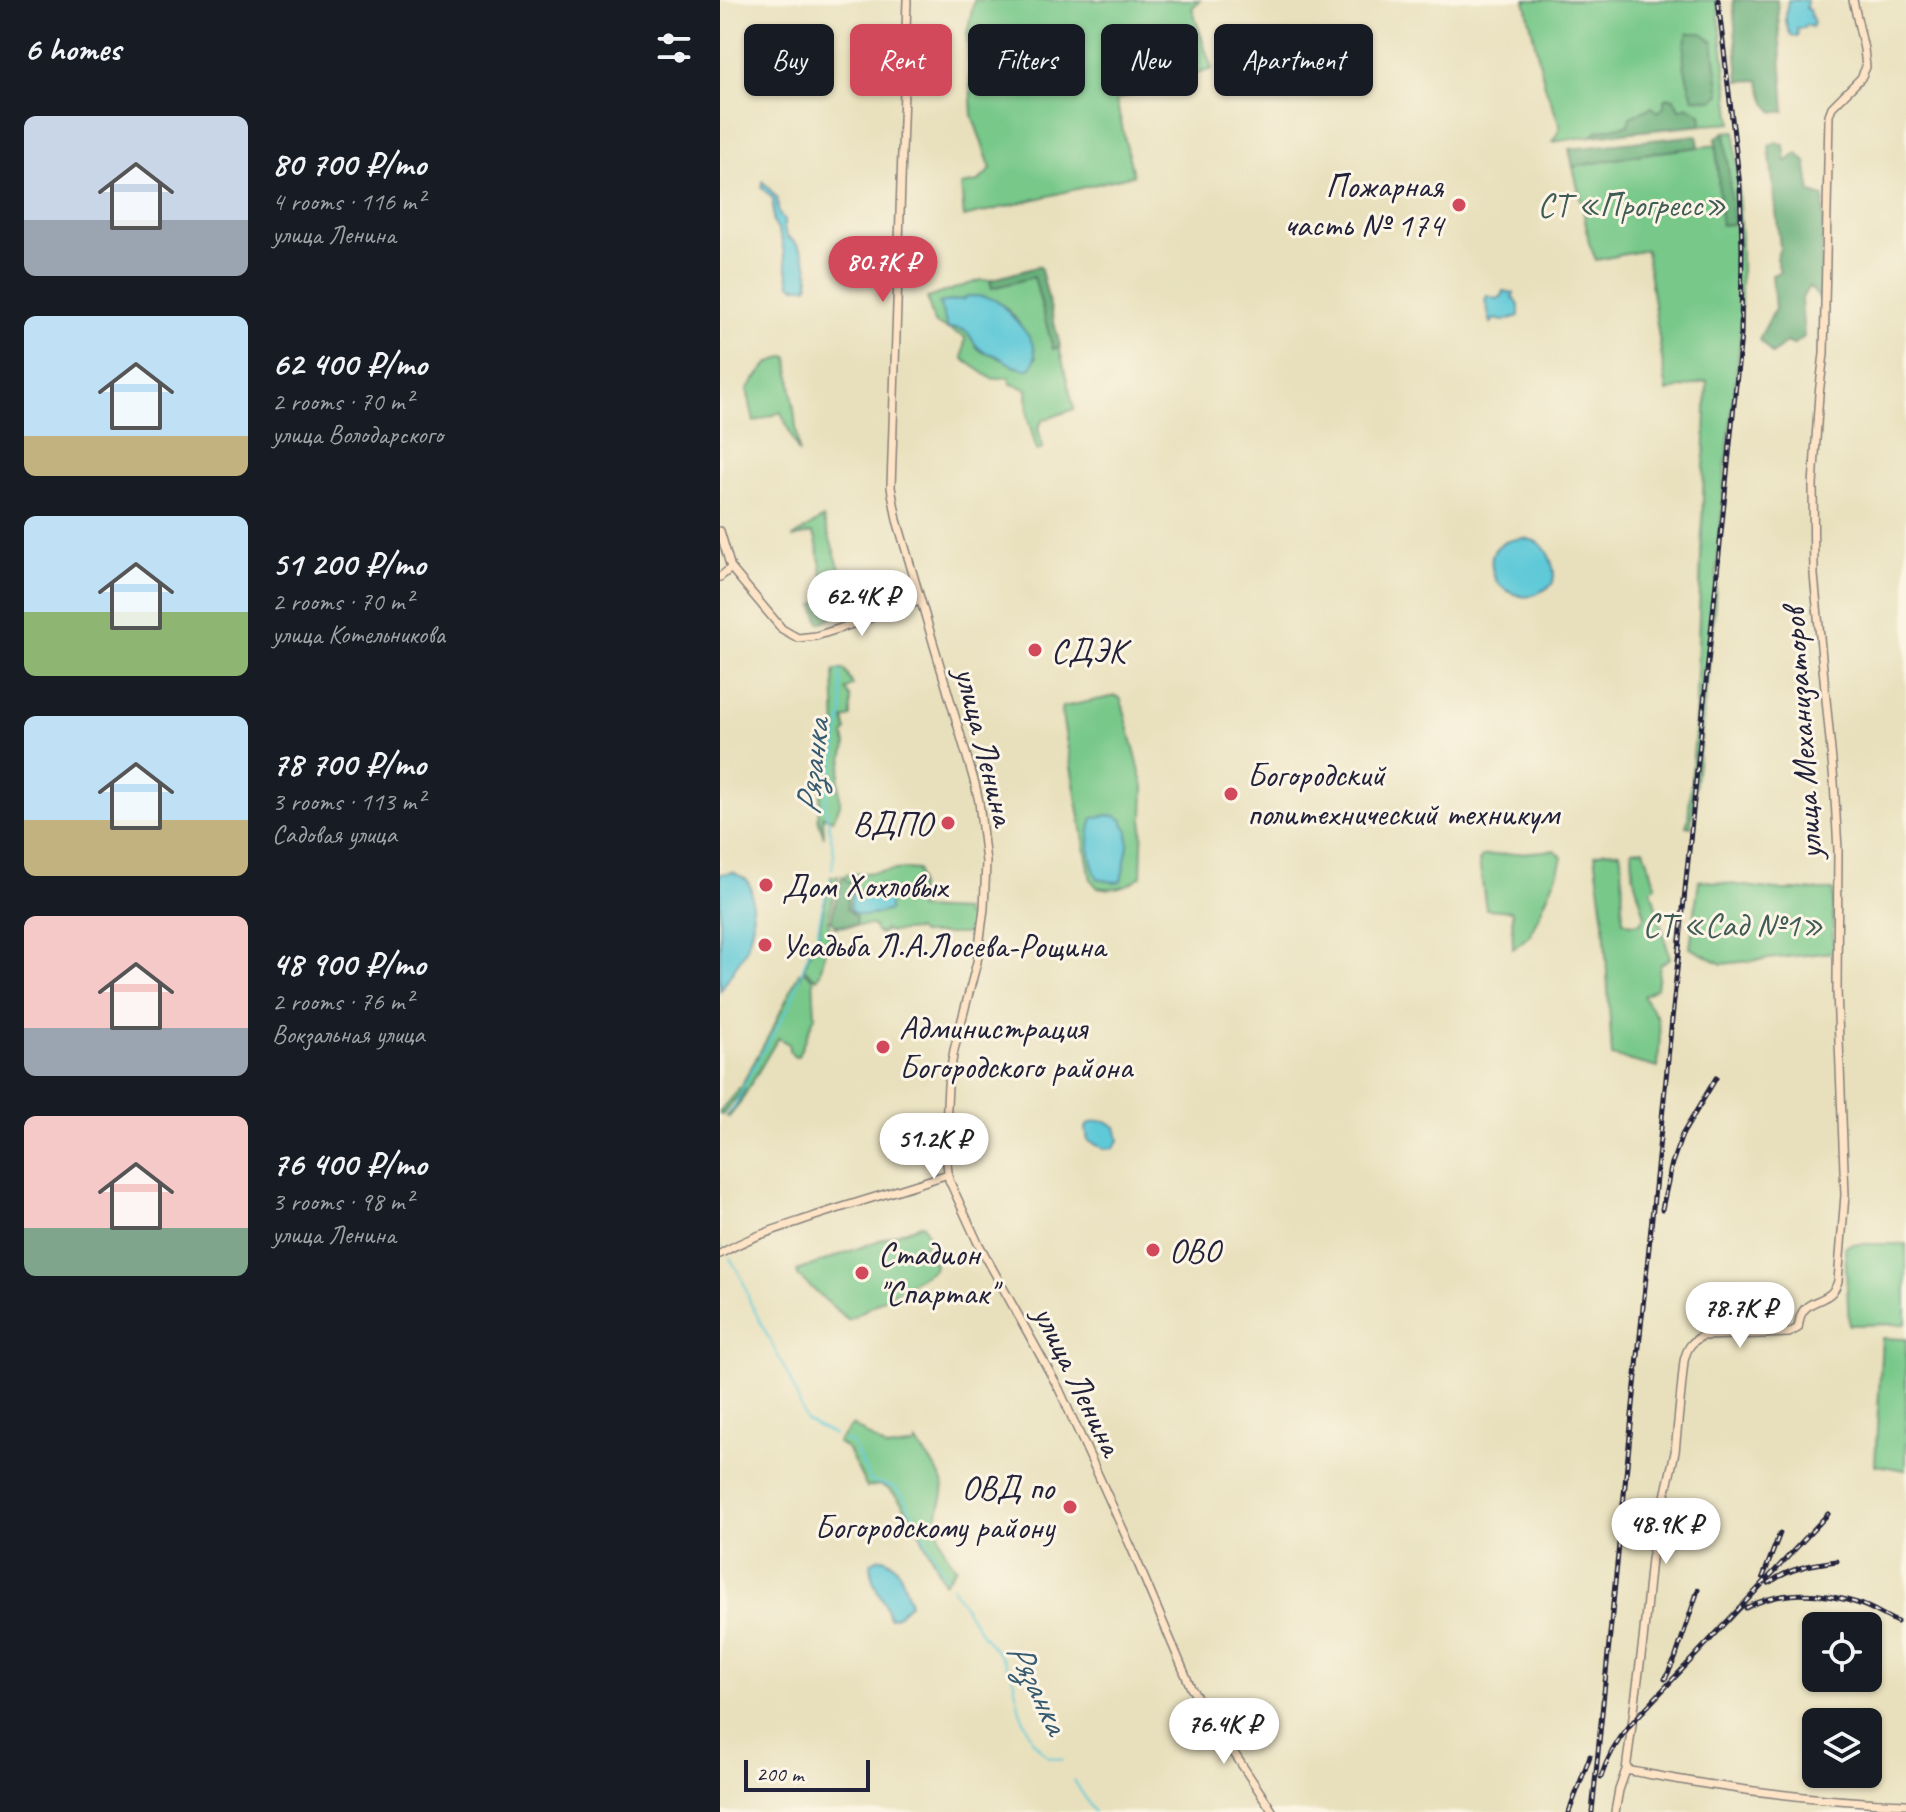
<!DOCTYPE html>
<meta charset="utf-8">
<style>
body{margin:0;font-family:Caveat,sans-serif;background:#242831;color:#f1f3f6;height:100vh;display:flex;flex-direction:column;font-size:30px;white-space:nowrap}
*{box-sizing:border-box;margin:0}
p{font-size:26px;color:#9ea1a6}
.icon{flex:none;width:44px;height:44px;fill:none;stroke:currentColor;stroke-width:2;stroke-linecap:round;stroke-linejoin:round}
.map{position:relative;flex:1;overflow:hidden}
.drawer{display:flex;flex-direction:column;background:#171b24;width:720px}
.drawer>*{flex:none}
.banner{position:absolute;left:24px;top:24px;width:760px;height:72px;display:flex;gap:16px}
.fabs{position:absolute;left:1082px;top:1612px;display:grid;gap:16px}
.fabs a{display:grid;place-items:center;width:80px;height:80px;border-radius:12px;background:#171b24;box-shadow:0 2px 6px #0004;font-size:40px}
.scale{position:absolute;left:24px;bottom:20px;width:126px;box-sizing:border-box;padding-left:8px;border:4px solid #22223b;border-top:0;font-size:22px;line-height:28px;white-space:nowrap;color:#22223b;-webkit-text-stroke:6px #fcf5e5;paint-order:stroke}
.price{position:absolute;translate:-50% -68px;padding:0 18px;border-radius:28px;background:#fff;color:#222;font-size:26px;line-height:52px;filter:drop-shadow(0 2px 4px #0008)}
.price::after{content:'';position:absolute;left:50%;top:48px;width:24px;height:18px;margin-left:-12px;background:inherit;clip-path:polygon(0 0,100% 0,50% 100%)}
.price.selected{background:#d1495b;color:#fff}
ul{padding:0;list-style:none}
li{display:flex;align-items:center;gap:24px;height:200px;padding:0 24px}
li span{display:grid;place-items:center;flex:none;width:224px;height:160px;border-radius:12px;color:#555}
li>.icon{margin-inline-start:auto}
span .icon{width:96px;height:96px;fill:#fffc;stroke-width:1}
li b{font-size:34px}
h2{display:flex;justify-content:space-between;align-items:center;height:96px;padding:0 24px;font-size:34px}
.tag{padding:0 28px;border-radius:12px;background:#171b24;box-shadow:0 2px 6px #0004;font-size:28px;line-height:72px}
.tag.selected{background:#d1495b;color:#fff}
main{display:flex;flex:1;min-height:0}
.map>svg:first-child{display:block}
.green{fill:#77c889;stroke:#4c7562;stroke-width:2;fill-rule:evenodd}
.forest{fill:#61ac75;stroke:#426758;stroke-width:2}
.water{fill:#5ec9d8;stroke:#40768a;stroke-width:2}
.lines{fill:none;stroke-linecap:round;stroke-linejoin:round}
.stream{stroke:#5ec9d8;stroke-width:2}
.secondary-casing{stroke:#85817c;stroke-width:10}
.secondary{stroke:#fee4c6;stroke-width:7}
.rail-casing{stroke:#22223b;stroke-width:5}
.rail{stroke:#fcf5e5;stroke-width:2;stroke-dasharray:6;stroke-linecap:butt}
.poi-dot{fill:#d1495b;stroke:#fcf5e5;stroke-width:3}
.labels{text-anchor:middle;stroke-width:6;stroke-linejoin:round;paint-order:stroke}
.poi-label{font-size:34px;fill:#22223b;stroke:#fcf5e5;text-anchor:start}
.park-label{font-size:34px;fill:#405c56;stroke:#fcf5e5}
.street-label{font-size:34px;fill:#22223b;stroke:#fcf5e5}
.water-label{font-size:36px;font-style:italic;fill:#375c72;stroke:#fcf5e5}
</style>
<main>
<section class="drawer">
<h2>6 homes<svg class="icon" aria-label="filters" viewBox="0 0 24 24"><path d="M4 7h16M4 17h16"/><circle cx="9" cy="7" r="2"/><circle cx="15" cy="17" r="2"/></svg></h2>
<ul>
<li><span style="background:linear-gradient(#c9d6e8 65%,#9aa5b1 0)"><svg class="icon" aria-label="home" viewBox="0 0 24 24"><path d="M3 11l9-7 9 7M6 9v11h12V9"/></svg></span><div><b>80 700 ₽/mo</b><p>4 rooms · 116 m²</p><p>улица Ленина</p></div></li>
<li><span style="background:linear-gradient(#bfe0f5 75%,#c2b280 0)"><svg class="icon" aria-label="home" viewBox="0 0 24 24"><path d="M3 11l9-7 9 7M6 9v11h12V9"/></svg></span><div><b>62 400 ₽/mo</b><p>2 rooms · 70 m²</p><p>улица Володарского</p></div></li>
<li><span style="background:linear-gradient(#bfe0f5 60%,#8fb573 0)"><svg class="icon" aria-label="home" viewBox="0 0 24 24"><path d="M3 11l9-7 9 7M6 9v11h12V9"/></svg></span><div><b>51 200 ₽/mo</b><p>2 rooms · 70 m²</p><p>улица Котельникова</p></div></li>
<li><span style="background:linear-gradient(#bfe0f5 65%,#c2b280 0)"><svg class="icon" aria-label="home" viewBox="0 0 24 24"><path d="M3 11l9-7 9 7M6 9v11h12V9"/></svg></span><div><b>78 700 ₽/mo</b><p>3 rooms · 113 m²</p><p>Садовая улица</p></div></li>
<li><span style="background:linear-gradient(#f6c9c9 70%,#9aa5b1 0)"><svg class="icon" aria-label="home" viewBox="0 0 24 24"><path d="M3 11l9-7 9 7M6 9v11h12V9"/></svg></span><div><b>48 900 ₽/mo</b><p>2 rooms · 76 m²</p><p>Вокзальная улица</p></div></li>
<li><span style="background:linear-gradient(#f6c9c9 70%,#7fa58c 0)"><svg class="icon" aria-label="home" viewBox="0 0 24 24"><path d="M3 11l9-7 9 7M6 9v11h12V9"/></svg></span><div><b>76 400 ₽/mo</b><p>3 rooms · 98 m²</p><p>улица Ленина</p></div></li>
</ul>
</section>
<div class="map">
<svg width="1186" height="1812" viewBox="0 0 1186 1812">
<rect width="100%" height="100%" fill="#fcf5e5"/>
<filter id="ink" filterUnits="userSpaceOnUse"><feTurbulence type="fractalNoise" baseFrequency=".0125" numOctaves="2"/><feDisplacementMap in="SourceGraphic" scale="16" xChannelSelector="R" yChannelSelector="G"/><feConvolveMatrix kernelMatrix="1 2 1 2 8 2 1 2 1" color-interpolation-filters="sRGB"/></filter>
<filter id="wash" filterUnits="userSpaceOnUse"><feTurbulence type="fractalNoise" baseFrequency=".006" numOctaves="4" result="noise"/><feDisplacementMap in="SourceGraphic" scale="32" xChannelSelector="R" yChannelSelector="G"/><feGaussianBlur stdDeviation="1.8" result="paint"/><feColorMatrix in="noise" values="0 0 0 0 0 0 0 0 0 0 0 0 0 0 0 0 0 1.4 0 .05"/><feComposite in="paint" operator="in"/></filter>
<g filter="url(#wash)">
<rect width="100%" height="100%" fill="#e8e0bc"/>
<!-- green -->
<path class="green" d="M254 0H480L472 8 492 69 396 100 413 175 244 217 241 185 258 182 271 169 252 115 247 33Z
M805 0H997L1012 123 982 125 981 114 959 109 954 99 938 113 908 125 877 131 872 136 833 142 838 134 840 125 825 86Z
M1015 131 1021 242V335L1005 471 993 623 971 827 966 826 968 820 975 732 987 381 947 392 926 250 876 260 869 243 864 214 853 167 922 154 996 145 1001 224H1012L1005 132Z
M314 277 333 348 339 347 354 409 323 420 318 428 323 448 317 451 308 419 307 389 291 384 289 377 272 379 243 359 245 337 214 323 207 298 261 280H270L272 288ZM244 299C253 299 267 297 276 301 294 310 310 339 316 358L296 367C288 363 280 357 271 354 269 353 267 354 265 353 247 345 258 327 228 329L219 303Z
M65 356 68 357 79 453 61 412 34 422 27 389 48 364Z
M103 518 120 569 113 617 100 623 94 605 104 600 106 595 96 539 92 533 73 538V537Z
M114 670H125L133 685 126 690 131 699V717L124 719 127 731 124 735 126 745 119 779 120 805 113 820 103 816 104 837 98 818 105 763 112 751 116 733Z
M396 696 400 698 403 706 424 787 421 876C408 887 394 891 377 887L371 880 341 710 342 707Z
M924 849 936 886 931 889 950 958 940 965 937 988 923 996 937 1017 940 1033 938 1068 892 1056 884 921 875 855 885 851 900 852C905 873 901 899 903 921L911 924 920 923 925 916 913 875 912 850Z
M835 850 842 857 838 872 810 935 793 949 792 911 766 909 759 861 763 856Z
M186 869 197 870 199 883 198 909 244 911 245 916H253L251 934H201L197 930 171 932 165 930 161 934 156 932 153 925 114 927 125 875Z
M111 876H118L117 881 108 920 110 929 100 974 97 979 84 969 90 952 97 940 104 906 112 879Z
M979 880 1056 890H1113V952L1002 964 970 948Z
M83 971 93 978 95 1016 78 1056 75 1057 69 1051V1044L58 1038 20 1103 9 1117 6 1116 17 1105 25 1087 2 1115 0 1114V1111L21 1086 54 1026 77 977 79 973 81 977Z
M203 1224 209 1237 204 1241 215 1264 214 1269 128 1320 78 1276 77 1271Z
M1131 1244H1186V1324L1129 1325 1125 1247Z
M1162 1338 1186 1339V1470L1155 1465Z
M133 1425 167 1449 194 1445 196 1442C205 1455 219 1469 223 1485 225 1494 221 1500 219 1509 214 1529 223 1552 236 1567L224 1583C213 1561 186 1496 165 1487 158 1484 153 1486 147 1488L128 1450 117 1442Z"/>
<!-- forest -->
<path class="forest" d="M1013 0H1057L1065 111 1054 112 1046 103 1039 80 1019 81Z
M968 33H982L993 42 1000 95 993 100 973 98C966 76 959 56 968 33Z
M947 97 954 99 959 109H963L967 106 981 114 982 125 872 136 877 131 908 125 910 117 932 107 938 112 944 107V100Z
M1005 132 1013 224 1001 225 996 138Z
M977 135 979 147 922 154 853 167 849 149Z
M1056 142 1064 145 1066 162 1077 153 1086 162 1091 193 1104 197 1100 299 1089 286 1081 300 1084 337 1073 345 1067 342 1052 354 1039 339 1055 309 1052 275 1060 272 1056 258 1060 248 1049 146Z
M320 266 340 346 333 349 314 277 272 288 270 280Z
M122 876 133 886 128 897 127 909 136 917V925H115L111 920Z"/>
<!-- water -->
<path class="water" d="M1068 0H1087L1086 8 1089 10 1094 23 1092 27 1086 25 1083 28H1077L1078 36H1072C1063 25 1066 14 1068 0Z
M43 182 57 198C58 206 57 214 64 220V229L67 237C83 244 92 271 88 287H75L70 284 61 238 58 230 53 222V199L42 188Z
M784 291 794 293 792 298 795 299 799 306V316L783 321 775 319 771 323 765 300 767 296 777 299 782 296Z
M247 296C257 296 269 296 278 302 282 305 287 311 291 315 304 330 325 349 310 369 296 370 287 361 275 355 272 354 265 353 263 351 247 342 255 325 228 329L219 303 244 299Z
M803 538C809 539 815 540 820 544 829 551 838 573 832 584 831 586 824 590 822 591 808 599 802 598 788 591 782 587 778 585 775 579 765 551 777 541 803 538Z
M388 815 396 816 403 820V823L408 831V846L401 881 394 882 378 879C369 861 366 838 373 818Z
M13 872 27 880 31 888 33 923 27 948 0 991V874Z
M163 885 169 898V910C157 914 142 920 130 910L132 892 147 887Z
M376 1121H386L396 1127 399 1140 394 1148 385 1149 368 1141 366 1128 368 1124Z
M164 1558C181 1565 185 1586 190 1603L177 1616 169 1618C167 1614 167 1610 165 1605 158 1589 150 1583 151 1563L157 1559Z"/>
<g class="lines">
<!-- stream -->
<path class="stream" d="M112 869 114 853 105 804 115 760 123 710 120 671
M7 1114 14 1107 30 1074 70 1005 89 951 96 940 102 908 110 879
M0 1245 1 1248
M10 1258 22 1278 30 1302 71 1381 86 1421 114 1435
M124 1440 133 1444 150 1481 174 1487 183 1496 226 1578
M232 1587 259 1630 284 1661 293 1678 300 1711 313 1741 328 1757 343 1760
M354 1780 374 1812"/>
</g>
</g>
<g filter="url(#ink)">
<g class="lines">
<!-- secondary casing -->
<g class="secondary-casing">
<path id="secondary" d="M187 0 171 487 177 520 255 784 259 802 266 862 264 908 257 962 234 1050 228 1085 225 1147 229 1180 257 1241 339 1389 411 1547 471 1688 553 1812
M0 531 11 568 62 629 78 638 96 636 121 628 200 601
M0 577 11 568
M0 1254C27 1238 56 1229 86 1219 133 1203 181 1190 228 1174
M906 1770C999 1788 1092 1801 1186 1804
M895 1812 899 1790 906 1770 923 1641 931 1559 955 1452 964 1361C967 1348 971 1342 982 1336L1069 1333 1078 1328C1079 1324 1079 1319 1081 1315 1088 1297 1112 1304 1118 1281L1125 1195 1117 990 1118 850 1114 782 1094 575 1093 485 1099 394 1104 354 1109 115 1112 107 1141 78 1146 67 1144 49 1133 0"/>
</g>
<!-- secondary -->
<use href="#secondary" class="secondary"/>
<!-- rail casing -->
<g class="rail-casing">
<path id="rail" d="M942 1209 952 1163 962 1135 996 1078
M1043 1577 1060 1533
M1049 1583C1070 1568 1092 1564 1117 1561
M1026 1608C1060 1590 1100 1591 1137 1603 1151 1607 1164 1616 1177 1622
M945 1679 955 1659 978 1590
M881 1777C887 1758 897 1741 910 1725L1108 1514
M849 1812 870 1756
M872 1812 1021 335 1022 248 1020 186 998 0"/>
</g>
<!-- rail -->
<use href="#rail" class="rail"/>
</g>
</g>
<!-- markers -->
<g class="poi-dot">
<circle cx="739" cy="205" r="8"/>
<circle cx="315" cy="650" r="8"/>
<circle cx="511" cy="794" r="8"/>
<circle cx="228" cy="823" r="8"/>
<circle cx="46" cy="885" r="8"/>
<circle cx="45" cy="945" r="8"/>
<circle cx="163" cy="1047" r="8"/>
<circle cx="433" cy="1250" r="8"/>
<circle cx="142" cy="1273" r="8"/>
<circle cx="350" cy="1507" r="8"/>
</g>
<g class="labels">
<!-- poi labels -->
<g class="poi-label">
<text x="723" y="197" text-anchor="end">Пожарная<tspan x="723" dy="39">часть № 174</tspan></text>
<text x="331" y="662">СДЭК</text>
<text x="527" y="786">Богородский<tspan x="527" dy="39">политехнический техникум</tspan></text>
<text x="212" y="835" text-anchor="end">ВДПО</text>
<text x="62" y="897">Дом Хохловых</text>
<text x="61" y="957">Усадьба Л.А.Лосева-Рощина</text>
<text x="179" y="1039">Администрация<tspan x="179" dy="39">Богородского района</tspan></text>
<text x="449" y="1262">ОВО</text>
<text x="158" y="1265">Стадион<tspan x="158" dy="39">"Спартак"</tspan></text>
<text x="334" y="1499" text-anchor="end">ОВД по<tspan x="334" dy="39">Богородскому району</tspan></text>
</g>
<!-- park labels -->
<g class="park-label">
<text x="912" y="216">СТ «Прогресс»</text>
<text x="1013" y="936">СТ «Сад №1»</text>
</g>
<!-- street labels -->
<g class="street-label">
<text transform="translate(1081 734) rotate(-94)" y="12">улица Механизаторов</text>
<text transform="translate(266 746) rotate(76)" y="12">улица Ленина</text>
<text transform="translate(359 1380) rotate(64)" y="12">улица Ленина</text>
</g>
<!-- water labels -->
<g class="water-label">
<text transform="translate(91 767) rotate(-84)" y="13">Рязанка</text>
<text transform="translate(319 1687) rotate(64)" y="13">Рязанка</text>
</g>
</g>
</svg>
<div class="fabs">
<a><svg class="icon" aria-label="locate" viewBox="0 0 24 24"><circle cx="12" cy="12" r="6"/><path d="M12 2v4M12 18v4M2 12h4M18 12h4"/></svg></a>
<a><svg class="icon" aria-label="layers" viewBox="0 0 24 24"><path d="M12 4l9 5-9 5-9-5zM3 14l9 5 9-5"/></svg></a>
</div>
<div class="scale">200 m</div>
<b class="price selected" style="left:163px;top:304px">80.7K ₽</b>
<b class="price" style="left:142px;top:638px">62.4K ₽</b>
<b class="price" style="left:214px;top:1181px">51.2K ₽</b>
<b class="price" style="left:1020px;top:1350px">78.7K ₽</b>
<b class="price" style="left:946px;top:1566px">48.9K ₽</b>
<b class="price" style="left:504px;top:1766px">76.4K ₽</b>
<div class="banner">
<a class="tag">Buy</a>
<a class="tag selected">Rent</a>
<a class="tag">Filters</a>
<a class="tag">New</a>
<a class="tag">Apartment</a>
</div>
</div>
</main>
